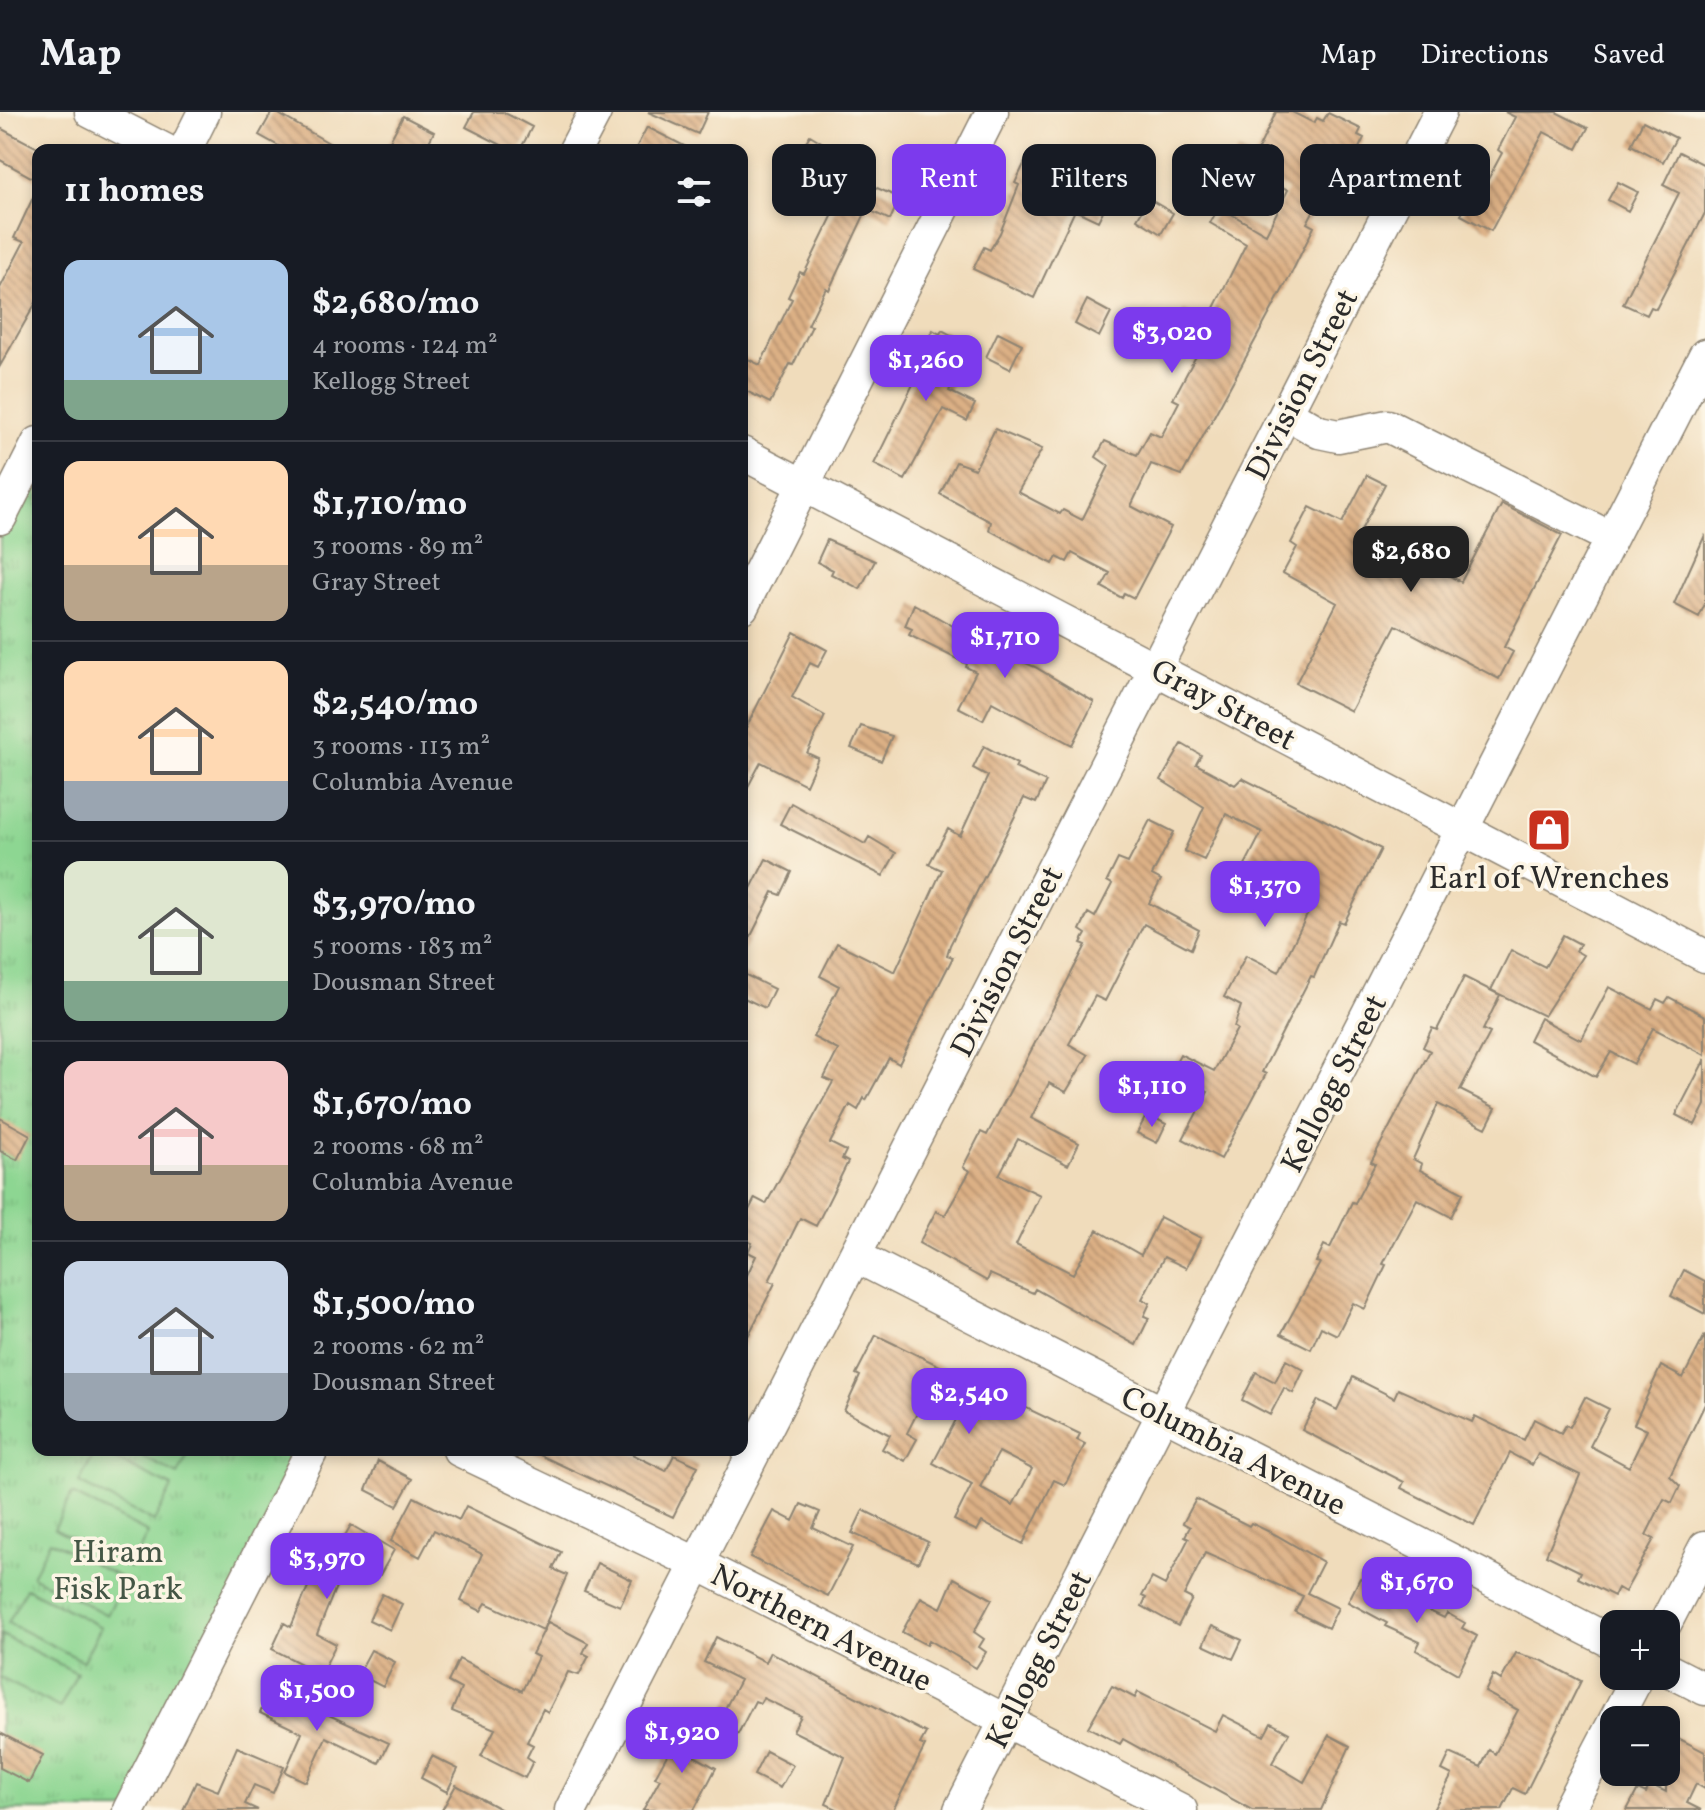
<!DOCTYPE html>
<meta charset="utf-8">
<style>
body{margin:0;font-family:Vollkorn,serif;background:#242831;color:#f1f3f6;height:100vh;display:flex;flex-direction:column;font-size:30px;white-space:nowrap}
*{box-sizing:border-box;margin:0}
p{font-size:26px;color:#9ea1a6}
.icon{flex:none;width:44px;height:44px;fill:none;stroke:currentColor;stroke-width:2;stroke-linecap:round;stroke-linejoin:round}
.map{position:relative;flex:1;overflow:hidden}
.drawer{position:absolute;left:32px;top:32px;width:716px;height:1312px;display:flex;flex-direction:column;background:#171b24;border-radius:16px;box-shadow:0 4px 12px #0003}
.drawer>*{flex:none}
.guide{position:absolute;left:772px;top:32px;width:760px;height:72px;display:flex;gap:16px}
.controls{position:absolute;left:1600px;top:1498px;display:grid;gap:16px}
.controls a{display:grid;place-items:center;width:80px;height:80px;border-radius:16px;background:#171b24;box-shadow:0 4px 12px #0003;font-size:40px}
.price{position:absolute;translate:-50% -68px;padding:0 18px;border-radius:16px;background:#7c3aed;color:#fff;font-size:26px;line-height:52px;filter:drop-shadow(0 2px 4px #0008)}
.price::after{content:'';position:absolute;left:50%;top:48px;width:24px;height:18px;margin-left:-12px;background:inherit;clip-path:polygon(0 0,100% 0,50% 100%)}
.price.current{background:#222;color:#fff}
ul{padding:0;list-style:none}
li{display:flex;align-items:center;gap:24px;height:200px;padding:0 32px}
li+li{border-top:2px solid #363941}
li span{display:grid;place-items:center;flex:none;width:224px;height:160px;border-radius:16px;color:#555}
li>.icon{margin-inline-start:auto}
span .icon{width:96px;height:96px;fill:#fffc;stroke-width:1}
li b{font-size:34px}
h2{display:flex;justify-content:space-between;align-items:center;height:96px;padding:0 32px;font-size:34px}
.chip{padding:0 28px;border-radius:16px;background:#171b24;box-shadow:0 4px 12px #0003;font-size:28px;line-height:72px}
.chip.current{background:#7c3aed;color:#fff}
header{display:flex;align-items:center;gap:48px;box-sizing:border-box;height:112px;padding:0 40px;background:#171b24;border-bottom:2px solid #363941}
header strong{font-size:38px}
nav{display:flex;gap:44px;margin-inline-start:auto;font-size:28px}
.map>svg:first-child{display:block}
.grass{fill:url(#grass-tufts);stroke:#5c805e;stroke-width:2}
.garden{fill:#8dd692;stroke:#5c805e;stroke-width:2}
.building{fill:url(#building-back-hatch);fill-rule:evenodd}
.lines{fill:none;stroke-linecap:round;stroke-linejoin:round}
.minor-casing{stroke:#8e8473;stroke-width:35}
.minor{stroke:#fff;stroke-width:32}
.labels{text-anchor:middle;stroke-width:7;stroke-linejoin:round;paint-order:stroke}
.street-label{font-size:32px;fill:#2b2b2b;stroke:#fcf5e5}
.poi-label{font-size:32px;fill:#2b2b2b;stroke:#fcf5e5}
.park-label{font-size:32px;fill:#445645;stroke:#fcf5e5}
</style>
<header>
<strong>Map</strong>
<nav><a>Map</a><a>Directions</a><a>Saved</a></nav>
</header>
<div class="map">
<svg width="1705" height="1698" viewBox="0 0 1705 1698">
<defs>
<pattern id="grass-tufts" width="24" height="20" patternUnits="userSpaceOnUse" patternTransform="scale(2)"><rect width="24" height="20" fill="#8dd692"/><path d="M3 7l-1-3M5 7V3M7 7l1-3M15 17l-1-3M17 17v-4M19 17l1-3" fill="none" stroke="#7ab87e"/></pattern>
<pattern id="building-back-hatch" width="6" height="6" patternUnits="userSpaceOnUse" patternTransform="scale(2)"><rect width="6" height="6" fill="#dcb085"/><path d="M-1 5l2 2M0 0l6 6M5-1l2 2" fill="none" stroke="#b38f6d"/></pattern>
</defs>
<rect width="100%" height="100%" fill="#fcf5e5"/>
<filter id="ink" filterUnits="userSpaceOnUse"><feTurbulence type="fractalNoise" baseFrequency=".0125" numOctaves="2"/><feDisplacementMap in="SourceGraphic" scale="16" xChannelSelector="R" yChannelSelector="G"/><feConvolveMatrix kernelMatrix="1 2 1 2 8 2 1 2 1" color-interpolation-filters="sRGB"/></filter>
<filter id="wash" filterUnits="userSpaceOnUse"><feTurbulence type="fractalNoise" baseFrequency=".006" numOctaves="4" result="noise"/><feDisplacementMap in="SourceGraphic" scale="32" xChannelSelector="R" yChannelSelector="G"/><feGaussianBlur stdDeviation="1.8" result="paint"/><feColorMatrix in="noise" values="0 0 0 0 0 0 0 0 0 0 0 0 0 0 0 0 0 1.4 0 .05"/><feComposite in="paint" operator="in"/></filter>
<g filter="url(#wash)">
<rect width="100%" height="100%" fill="#f0dcbb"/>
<!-- grass -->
<path class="grass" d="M38 331V1338H312L129 1698H0V406Z"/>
<!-- garden -->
<path class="garden" d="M96 1338 172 1375 154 1410 79 1371Z
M129 1338H190L178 1363Z
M72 1382 148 1421 130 1456 54 1417Z
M50 1429 125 1468 107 1503 32 1464Z
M26 1476 101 1515 83 1549 8 1511Z
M2 1523 77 1561 60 1596 0 1566Z"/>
<g id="blocks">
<!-- building -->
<path class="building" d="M272 0H275L341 38H286L259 23Z
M474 0H503L532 15 520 38H511L466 15Z
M648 0H708L698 22Z
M1276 0H1292L1314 11 1317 6 1323 9 1328 1 1361 17 1358 23 1364 26 1353 48 1343 42 1307 111 1314 115 1290 164 1182 363 1151 352 1131 394 1171 415 1134 486 1124 481 1122 486 1102 475 1110 461 1072 441 1067 450 1057 445 1053 452 989 418 991 410 940 382 956 350 975 357 995 317 1042 337 1018 380 1060 402 1063 398 1082 408 1109 354 1096 345 1105 329 1137 343 1150 320 1161 325 1179 290 1173 287 1202 233 1174 219 1184 198 1207 210 1246 132 1210 111 1219 95 1266 122 1288 78 1254 60 1249 71 1227 60 1238 38 1254 46Z
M1505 0H1556L1588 16 1577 37 1544 20 1491 119 1461 103 1479 70 1485 73 1502 41 1498 38 1515 5Z
M403 4 434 20 425 38H385Z
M1643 9 1676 26 1663 50 1631 33Z
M647 15 692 38H635Z
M0 16 38 36V69L0 48Z
M810 23 828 34 815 56 797 45Z
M1679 40 1705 53V101L1656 197 1651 195 1647 203 1623 192 1679 81 1663 73Z
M1027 46 1040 53 1044 46 1071 59 1066 69 1107 91 1098 109 1075 98 1034 186 973 157 984 135 990 138 1000 121 1019 73 1015 71Z
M845 62 900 86 890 108 867 97 829 178 826 176 808 213 812 214 793 253 790 252 770 291 742 277V244L760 253 792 187 788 185 800 160 804 162 840 88 834 86Z
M1618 70 1638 80 1628 99 1608 88Z
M38 75V187L0 254V176L24 130 14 126Z
M1149 87 1173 101 1161 122 1137 107Z
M1087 188 1111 201 1099 225 1075 212Z
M933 218 940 222 942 218 972 234 949 279 975 292 967 309 943 297 905 368 874 352 923 252 918 249Z
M998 220 1022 232 1010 257 986 245Z
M1367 363 1385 372 1361 418 1461 470 1502 392 1562 423 1504 535 1513 540 1499 567 1396 513 1351 599 1296 571 1337 491 1283 461 1297 435 1291 431 1310 395 1342 411Z
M1705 423V492L1699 505 1674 492Z
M827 428 875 449 860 477 831 462 833 458 817 450Z
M914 492 1001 541 1035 555 1094 590 1072 633 992 590 983 608 958 595 976 560 966 555 967 552 909 523 912 517 905 514Z
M794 520 827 538 818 555 810 551 792 585 825 604 807 641 818 646 806 673 761 650 742 686V624Z
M861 614 892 624 881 649 851 636Z
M1182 632 1201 643 1196 652 1235 673 1242 666 1381 737 1344 811 1339 809 1314 865 1311 864 1262 960 1266 962 1221 1047 1183 1027 1208 980 1170 961 1180 942 1214 959 1237 917 1234 915 1241 894 1224 885 1246 843 1279 860 1315 787 1270 763 1253 796 1229 784 1262 720 1226 702 1204 748 1184 739 1204 695 1161 668Z
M984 634 1017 652 1015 656 1046 670 1036 691 1024 686 950 833 947 843 953 845 899 952 889 946 866 988 864 986 858 998 850 993 830 1031 846 1039 842 1047 848 1050 816 1114 800 1106 769 1169 775 1171 742 1236V1174L756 1144 748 1140 752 1131 742 1127V1112L755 1086 766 1092 833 970 824 966 838 938 813 925 839 874 820 864 837 831 895 860 942 758 929 752 948 717 960 724 988 664 973 656Z
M791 691 865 732 869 725 896 741 883 764 780 712Z
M1150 708 1174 720 1152 763 1161 768 1149 791 1199 818 1191 837 1144 812 1105 889 1095 884 1069 932 1088 943 1066 980 1049 971 1031 1006 1079 1031 1068 1053 1018 1027 999 1063 1040 1083 1016 1133 1073 1162 1097 1118 1141 1143 1160 1105 1201 1126 1186 1156 1164 1145 1142 1187 1150 1191 1144 1204 1149 1206 1136 1233 1035 1177 1033 1181 990 1162 987 1169 919 1131 936 1099 945 1103 970 1059 963 1055 981 1020 987 1023 1086 833 1081 831 1086 822 1080 818 1088 801 1095 805 1112 772 1107 769 1118 747 1128 751Z
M766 747 792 760 781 783 773 780 742 842V794Z
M1563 823 1580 832 1576 839 1583 843 1544 904 1491 878 1511 838 1545 855Z
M742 861 774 877 765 896 742 885Z
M1464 865 1500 883 1483 918 1490 921 1460 978 1496 996 1486 1016 1438 992 1413 1047 1422 1052 1420 1058 1463 1081 1451 1105 1417 1087 1383 1152 1386 1153 1365 1197 1353 1191 1337 1223 1321 1215 1311 1237 1281 1222 1320 1151 1316 1150 1324 1133 1330 1136 1352 1090 1355 1091 1375 1052 1371 1050 1430 939 1423 935 1432 916 1437 918Z
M1609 875 1652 897 1657 887 1665 891 1669 885 1705 904V943L1653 916 1634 952 1611 940 1596 965 1529 928 1540 906 1581 928Z
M1705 947V993L1695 1013 1676 1003Z
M1147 1002 1166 1012 1157 1031 1137 1021Z
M0 1006 30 1023 17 1048 0 1039Z
M1684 1158 1705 1169V1202L1671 1184Z
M876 1223 1080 1322 1077 1328 1085 1332 1065 1373 1054 1368 1023 1432 982 1410 977 1419 954 1408 972 1372 933 1351 958 1304 924 1287 907 1321 917 1327 905 1349 882 1337 890 1323 844 1299 860 1264 856 1262ZM999 1340 1032 1357 1013 1393 980 1375Z
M1705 1223V1292L1670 1364 1680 1374 1672 1391 1664 1387 1646 1423 1654 1427 1625 1480 1618 1476 1614 1484 1578 1466 1581 1460 1546 1443 1580 1363 1538 1342 1532 1353 1510 1341 1474 1413 1401 1376 1404 1370 1302 1318 1318 1288 1337 1298 1353 1265 1394 1286 1398 1277 1472 1310 1475 1304 1524 1328 1534 1307 1561 1321 1566 1313 1570 1315 1585 1285 1609 1297 1590 1334 1629 1355 1647 1318 1634 1312 1661 1254 1683 1266Z
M1286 1248 1304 1258 1293 1281 1284 1276 1270 1303 1242 1288 1256 1260 1275 1270Z
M529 1338H624L666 1359 674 1343 698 1354 673 1405Z
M378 1349 412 1367 397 1394 366 1378Z
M414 1385 459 1408 466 1394 561 1440 553 1457 567 1463 543 1518 486 1491 481 1499 461 1489 482 1442 434 1418 420 1445 391 1429Z
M1196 1387 1249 1414 1251 1411 1276 1423 1323 1450 1307 1481 1338 1496 1328 1516 1295 1500 1303 1484 1205 1441 1184 1483 1192 1487 1178 1514 1142 1494 1146 1486 1142 1484 1152 1466 1165 1473 1189 1426 1185 1424 1190 1415 1183 1411Z
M801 1392 820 1400 813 1416 853 1435 828 1484 750 1445 774 1399 793 1409Z
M863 1398 928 1430 918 1451 852 1421Z
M351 1413 394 1438 380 1463 348 1445 317 1522 336 1532 321 1562 272 1537 284 1511 291 1515 313 1463 320 1467Z
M597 1451 632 1468 620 1494 584 1479Z
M954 1466 992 1487 974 1520 984 1527 979 1535 986 1540 976 1556 929 1528 927 1533 902 1520 921 1485 941 1496Z
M1360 1466 1444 1506 1447 1501 1465 1511 1462 1516 1477 1524 1458 1562 1416 1538 1420 1530 1385 1514 1387 1511 1348 1490Z
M382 1482 402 1492 390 1518 369 1508Z
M548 1510 588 1531 583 1541 589 1544 579 1563 568 1560 548 1600 543 1597 527 1630 533 1633 527 1645 533 1649 525 1666 481 1644 495 1617 452 1599 461 1577 448 1570 459 1547 522 1579 538 1545 532 1542Z
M1212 1514 1242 1528 1233 1547 1203 1533Z
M716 1525 765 1550 770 1540 926 1621 920 1632 925 1634 893 1698H839L826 1692 845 1645 793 1619 801 1604 763 1586 760 1591 755 1589 738 1622 717 1612 740 1568 704 1550Z
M371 1538 395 1550 383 1575 358 1562Z
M1516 1541 1543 1549 1581 1569 1525 1682 1513 1676 1502 1698H1433L1452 1663 1442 1658 1450 1641 1481 1655 1489 1638 1495 1642 1518 1598 1485 1580 1493 1563 1501 1568Z
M1112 1574 1135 1586 1138 1580 1215 1619 1223 1603 1264 1624 1271 1611 1289 1621 1272 1651 1304 1670 1329 1623 1350 1634 1321 1698H1252L1123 1627 1120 1632 1088 1615Z
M271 1576 389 1631 379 1651 326 1625 306 1670 285 1660 302 1621 260 1601Z
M684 1612 705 1624 694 1644 716 1656 694 1698H643L660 1667 655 1665Z
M0 1621 43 1643 29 1671 0 1656Z
M1676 1625 1705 1640V1677L1696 1672 1687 1691 1701 1698H1627L1638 1677 1646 1681 1650 1672 1666 1680V1645Z
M237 1635 284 1655 273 1681 254 1673 245 1692 258 1698H183L196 1670 218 1679Z
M766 1639 793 1653 780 1676 754 1663Z
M432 1644 458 1657 447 1680 421 1666Z
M456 1673 502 1698H442Z"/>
</g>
</g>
<g filter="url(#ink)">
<use href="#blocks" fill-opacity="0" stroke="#8e8473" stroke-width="2"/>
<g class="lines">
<!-- minor casing -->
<g class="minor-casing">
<path id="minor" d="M91 0 165 38
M185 38 204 0
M575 38 595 0
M1286 301 1319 320 1338 324 1388 314 1611 426
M742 341 1705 844
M0 406 38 331
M742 495 992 0
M855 1144 1614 1531
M459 1338 698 1452 1181 1698
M1665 1512 1705 1435
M1666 1557 1705 1577
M1615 1608 1638 1564
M129 1698 312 1338
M571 1698 1440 0
M960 1698 1705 243
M1568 1698 1614 1610"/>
</g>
<!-- minor -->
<use href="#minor" class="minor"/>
</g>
</g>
<!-- icons -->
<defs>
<g id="shop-square" transform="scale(2.3)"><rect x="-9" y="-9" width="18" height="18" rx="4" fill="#c8321e" stroke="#fcf5e5"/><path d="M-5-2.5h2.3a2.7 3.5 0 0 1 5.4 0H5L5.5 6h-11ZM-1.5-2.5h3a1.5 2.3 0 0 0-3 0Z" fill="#fff"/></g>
</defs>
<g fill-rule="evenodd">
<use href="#shop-square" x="1549" y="718"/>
</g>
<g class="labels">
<!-- street labels -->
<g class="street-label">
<text transform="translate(1301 272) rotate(-63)" y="11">Division Street</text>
<text transform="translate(1224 592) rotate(28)" y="11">Gray Street</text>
<text transform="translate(1006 849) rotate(-63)" y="11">Division Street</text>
<text transform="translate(1333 971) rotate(-63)" y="11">Kellogg Street</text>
<text transform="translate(1234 1338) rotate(27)" y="11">Columbia Avenue</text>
<text transform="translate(822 1515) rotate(27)" y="11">Northern Avenue</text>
<text transform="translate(1038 1547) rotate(-63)" y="11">Kellogg Street</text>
</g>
<!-- poi labels -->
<g class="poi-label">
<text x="1549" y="776">Earl of Wrenches</text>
</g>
<!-- park labels -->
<g class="park-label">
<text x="118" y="1450">Hiram<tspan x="118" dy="37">Fisk Park</tspan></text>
</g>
</g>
</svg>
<div class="controls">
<a>+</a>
<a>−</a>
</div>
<b class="price" style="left:1172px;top:263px">$3,020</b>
<b class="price" style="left:926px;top:291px">$1,260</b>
<b class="price current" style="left:1411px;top:482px">$2,680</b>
<b class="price" style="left:1005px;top:568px">$1,710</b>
<b class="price" style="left:1265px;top:817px">$1,370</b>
<b class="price" style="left:1152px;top:1017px">$1,110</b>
<b class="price" style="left:969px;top:1324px">$2,540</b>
<b class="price" style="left:327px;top:1489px">$3,970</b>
<b class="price" style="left:1417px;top:1513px">$1,670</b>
<b class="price" style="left:317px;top:1621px">$1,500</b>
<b class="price" style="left:682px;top:1663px">$1,920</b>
<div class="guide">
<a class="chip">Buy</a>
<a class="chip current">Rent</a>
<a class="chip">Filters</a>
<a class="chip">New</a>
<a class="chip">Apartment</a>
</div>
<section class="drawer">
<h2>11 homes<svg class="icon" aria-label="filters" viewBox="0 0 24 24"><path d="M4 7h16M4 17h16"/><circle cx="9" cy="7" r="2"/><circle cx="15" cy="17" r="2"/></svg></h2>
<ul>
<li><span style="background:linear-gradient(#a9c7e8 75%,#7fa58c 0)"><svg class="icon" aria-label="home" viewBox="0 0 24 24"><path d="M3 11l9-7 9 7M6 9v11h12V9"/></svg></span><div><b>$2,680/mo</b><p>4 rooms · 124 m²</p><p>Kellogg Street</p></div></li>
<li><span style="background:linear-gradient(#ffd9b3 65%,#b9a48a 0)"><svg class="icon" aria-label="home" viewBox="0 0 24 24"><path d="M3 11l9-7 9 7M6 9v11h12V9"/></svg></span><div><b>$1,710/mo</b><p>3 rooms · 89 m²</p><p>Gray Street</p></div></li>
<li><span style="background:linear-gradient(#ffd9b3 75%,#9aa5b1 0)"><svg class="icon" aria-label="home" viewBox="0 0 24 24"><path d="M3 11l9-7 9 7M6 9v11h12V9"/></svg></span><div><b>$2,540/mo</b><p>3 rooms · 113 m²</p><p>Columbia Avenue</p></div></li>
<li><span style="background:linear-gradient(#dfe7d0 75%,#7fa58c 0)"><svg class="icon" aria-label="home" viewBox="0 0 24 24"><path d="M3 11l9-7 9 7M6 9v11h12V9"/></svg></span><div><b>$3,970/mo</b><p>5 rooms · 183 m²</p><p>Dousman Street</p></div></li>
<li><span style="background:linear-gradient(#f6c9c9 65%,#b9a48a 0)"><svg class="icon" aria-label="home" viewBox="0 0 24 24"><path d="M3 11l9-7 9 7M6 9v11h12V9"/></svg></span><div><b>$1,670/mo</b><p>2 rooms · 68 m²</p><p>Columbia Avenue</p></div></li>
<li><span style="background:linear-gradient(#c9d6e8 70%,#9aa5b1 0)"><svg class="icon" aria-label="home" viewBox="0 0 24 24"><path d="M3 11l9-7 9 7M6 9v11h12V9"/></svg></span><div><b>$1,500/mo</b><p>2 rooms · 62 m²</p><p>Dousman Street</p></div></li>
</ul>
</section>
</div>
